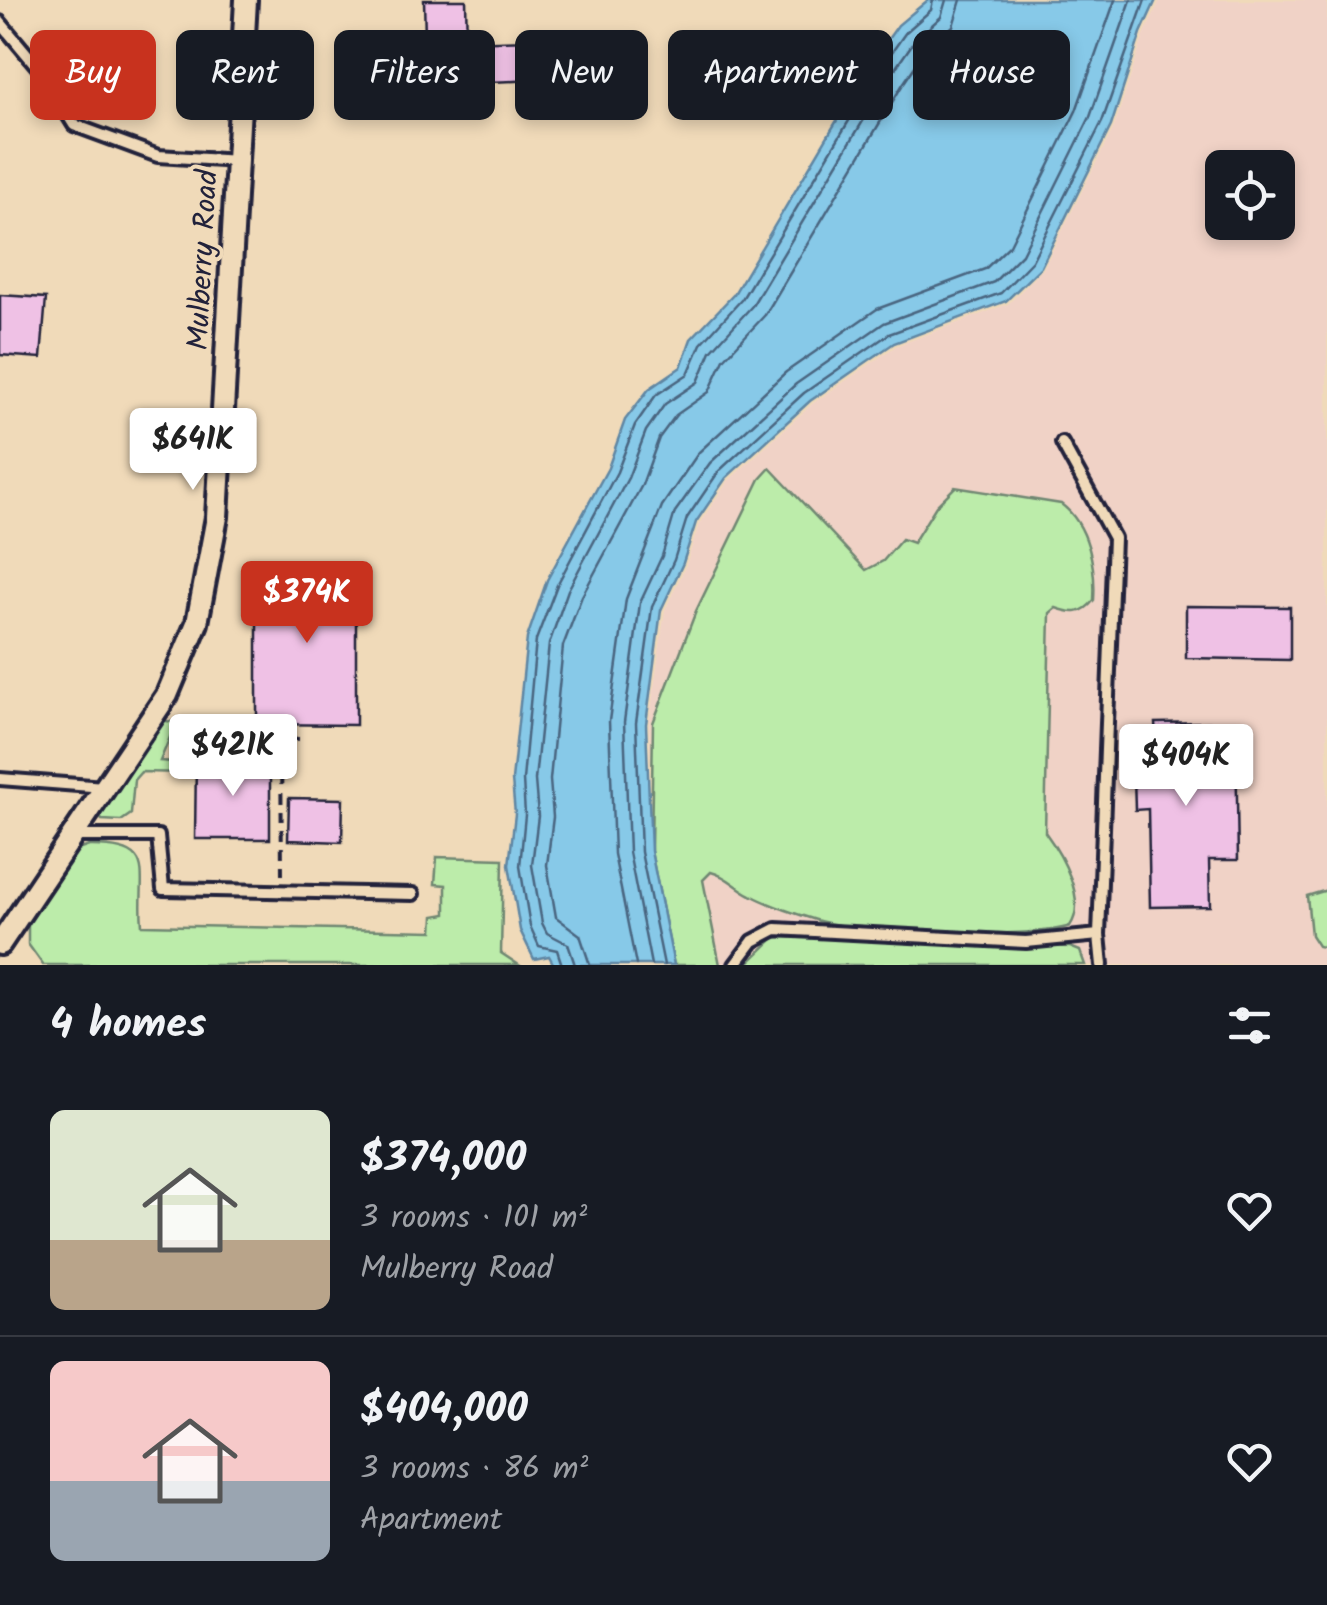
<!DOCTYPE html>
<meta charset="utf-8">
<style>
body{margin:0;font-family:Kalam,sans-serif;background:#242831;color:#f1f3f6;height:100vh;display:flex;flex-direction:column;font-size:38px;white-space:nowrap}
*{box-sizing:border-box;margin:0}
p{font-size:32px;color:#9ea1a6}
.icon{flex:none;width:55px;height:55px;fill:none;stroke:currentColor;stroke-width:2;stroke-linecap:round;stroke-linejoin:round}
.map{position:relative;height:965px;overflow:hidden}
.sheet{display:flex;flex-direction:column;background:#171b24;flex:1}
.sheet>*{flex:none}
.guide{position:absolute;left:30px;top:30px;width:1268px;height:90px;display:flex;gap:20px}
.fabs{position:absolute;left:1205px;top:150px;display:grid;gap:20px}
.fabs a{display:grid;place-items:center;width:90px;height:90px;border-radius:15px;background:#171b24;box-shadow:0 5px 15px #0003;font-size:50px}
.price{position:absolute;translate:-50% -85px;padding:0 22px;border-radius:10px;background:#fff;color:#222;font-size:32px;line-height:65px;filter:drop-shadow(0 2px 5px #0008)}
.price::after{content:'';position:absolute;left:50%;top:60px;width:30px;height:22px;margin-left:-15px;background:inherit;clip-path:polygon(0 0,100% 0,50% 100%)}
.price.on{background:#c8321e;color:#fff}
ul{padding:0;list-style:none}
li{display:flex;align-items:center;gap:30px;height:250px;padding:0 50px}
li+li{border-top:2px solid #363941}
li span{display:grid;place-items:center;flex:none;width:280px;height:200px;border-radius:15px;color:#555}
li>.icon{margin-inline-start:auto}
span .icon{width:120px;height:120px;fill:#fffc;stroke-width:1}
li b{font-size:42px}
h2{display:flex;justify-content:space-between;align-items:center;height:120px;padding:0 50px;font-size:42px}
.pill{padding:0 35px;border-radius:15px;background:#171b24;box-shadow:0 5px 15px #0003;font-size:35px;line-height:90px}
.pill.on{background:#c8321e;color:#fff}
.map>svg:first-child{display:block}
.built{fill:#f0d2c6;fill-rule:evenodd}
.green{fill:#bcecaa;stroke:#6f8772;stroke-width:2.5}
.water{fill:#87c9e8;stroke:#5f86a3;stroke-width:2.5}
.lines{fill:none;stroke-linecap:round;stroke-linejoin:round}
.shore{stroke:#4a6580;stroke-width:2.5}
.building{fill:#efc1e5;stroke:#22223b;stroke-width:2.5}
.lane-casing{stroke:#22223b;stroke-width:18}
.street-casing{stroke:#22223b;stroke-width:28}
.path{stroke:#22223b;stroke-width:4;stroke-dasharray:10 8;stroke-linecap:butt}
.lane{stroke:#f0dab9;stroke-width:10}
.street{stroke:#f0dab9;stroke-width:20}
.labels{text-anchor:middle;stroke-width:8;stroke-linejoin:round;paint-order:stroke}
.street-label{font-size:30px;fill:#22223b;stroke:#f0dab9}
</style>
<div class="map">
<svg width="1327" height="965" viewBox="0 0 1327 965">
<rect width="100%" height="100%" fill="#f0dab9"/>
<filter id="ink" filterUnits="userSpaceOnUse"><feTurbulence type="fractalNoise" baseFrequency=".01" numOctaves="2"/><feDisplacementMap in="SourceGraphic" scale="20" xChannelSelector="R" yChannelSelector="G"/><feConvolveMatrix kernelMatrix="1 2 1 2 8 2 1 2 1" color-interpolation-filters="sRGB"/></filter>
<g filter="url(#ink)">
<!-- built -->
<path class="built" d="M1160 0H1327V965H678L655 850 649 724 665 610 686 565 699 524 728 481 812 404 896 346 1008 304 1043 269 1114 127 1144 35ZM1222 168H1278V222H1222Z"/>
<!-- green -->
<path class="green" d="M770 468 866 570 883 561 902 539 913 543 936 506 955 487 1061 504C1089 525 1096 568 1094 600 1082 615 1073 614 1056 608L1050 613 1045 832C1061 854 1088 900 1070 926 1030 940 857 933 816 920 794 913 771 906 751 895 736 888 728 876 711 872L703 880 720 965H674L651 851 653 723 696 611 760 479Z
M162 720 176 723 160 761 190 763 189 773 141 772 134 780 131 814 121 821 102 820 98 813Z
M89 846C160 845 137 873 142 925L433 931 434 916 446 914V885L435 884 437 857 503 859 501 953 519 965H43L28 944V919L72 852Z
M1327 890V948L1318 946 1311 935 1307 896Z
M787 937 1070 947 1080 951 1085 965H746L774 938Z"/>
<!-- water -->
<path class="water" d="M928 0H1156L1141 33 1111 126 1041 267 1006 301 894 343 810 401 726 478 696 522 683 563 661 610 646 724 651 851 674 965H554L549 956 534 959 520 930 509 865 515 814 512 780 527 638 547 580 608 468 625 420 649 389 681 367 691 339 734 294 871 63 898 25Z"/>
<g class="lines">
<!-- shore -->
<path class="shore" d="M562 965 557 950 539 946 530 926 520 866 525 815 523 780 536 640 557 585 617 472 635 425 656 395 688 374 701 344 742 299 880 69 906 32 931 10 933 0
M575 965 568 944 547 933 542 923 532 865 538 816 535 780 549 644 568 590 628 478 646 431 665 404 698 382 711 351 752 306 890 76 915 40 941 17 946 0
M590 965 580 935 556 917 547 865 553 817 550 780 563 646 582 596 642 485 659 438 676 415 709 392 724 359 765 315 903 84 926 50 953 26 961 0
M636 965 614 854 609 721 626 599 662 506 699 452 786 372 877 309 985 269 1010 245 1076 111 1115 0
M651 965 629 852 624 722 640 603 662 556 675 512 710 463 796 384 884 323 994 282 1022 254 1090 117 1131 0
M664 965 641 852 636 723 652 607 674 560 687 518 719 471 804 393 889 334 1001 293 1032 261 1102 122 1145 0"/>
</g>
<!-- building -->
<path class="building" d="M424 0H466L467 42 564 39 566 79 361 87 360 39H373V55L386 54V38L425 37Z
M0 295 46 298 41 358 0 355Z
M257 568H356V725L257 724Z
M1186 606 1290 607V660L1186 658Z
M1209 722V738H1236L1238 860H1209L1210 906 1150 907 1148 809 1135 810 1133 740H1156L1155 723Z
M196 758 270 759V839H195Z
M289 798 343 799 342 842 288 840Z"/>
<g class="lines">
<!-- lane casing -->
<g class="lane-casing">
<path id="lane" d="M0 22 41 71 74 125 158 156 238 161
M1062 443 1114 538 1099 935
M0 779 104 787
M74 836H158L163 889 413 894
M735 965 753 941 776 929 1026 942 1099 935 1102 965"/>
</g>
<!-- street casing -->
<g class="street-casing">
<path id="street" d="M0 944 167 695 197 623 217 517 246 0"/>
</g>
<!-- path -->
<path class="path" d="M281 739 282 877
M257 759 256 738 303 739"/>
<!-- lane -->
<use href="#lane" class="lane"/>
<!-- street -->
<use href="#street" class="street"/>
</g>
</g>
<g class="labels">
<!-- street labels -->
<g class="street-label">
<text transform="translate(202 260) rotate(-87)" y="10">Mulberry Road</text>
</g>
</g>
</svg>
<div class="fabs">
<a><svg class="icon" aria-label="locate" viewBox="0 0 24 24"><circle cx="12" cy="12" r="6"/><path d="M12 2v4M12 18v4M2 12h4M18 12h4"/></svg></a>
</div>
<b class="price" style="left:193px;top:493px">$641K</b>
<b class="price on" style="left:307px;top:646px">$374K</b>
<b class="price" style="left:233px;top:799px">$421K</b>
<b class="price" style="left:1186px;top:809px">$404K</b>
<div class="guide">
<a class="pill on">Buy</a>
<a class="pill">Rent</a>
<a class="pill">Filters</a>
<a class="pill">New</a>
<a class="pill">Apartment</a>
<a class="pill">House</a>
</div>
</div>
<section class="sheet">
<h2>4 homes<svg class="icon" aria-label="filters" viewBox="0 0 24 24"><path d="M4 7h16M4 17h16"/><circle cx="9" cy="7" r="2"/><circle cx="15" cy="17" r="2"/></svg></h2>
<ul>
<li><span style="background:linear-gradient(#dfe7d0 65%,#b9a48a 0)"><svg class="icon" aria-label="home" viewBox="0 0 24 24"><path d="M3 11l9-7 9 7M6 9v11h12V9"/></svg></span><div><b>$374,000</b><p>3 rooms · 101 m²</p><p>Mulberry Road</p></div><svg class="icon" aria-label="heart" viewBox="0 0 24 24"><path d="M12 20l-8-8c-3-5 5-10 8-4 3-6 11-1 8 4z"/></svg></li>
<li><span style="background:linear-gradient(#f6c9c9 60%,#9aa5b1 0)"><svg class="icon" aria-label="home" viewBox="0 0 24 24"><path d="M3 11l9-7 9 7M6 9v11h12V9"/></svg></span><div><b>$404,000</b><p>3 rooms · 86 m²</p><p>Apartment</p></div><svg class="icon" aria-label="heart" viewBox="0 0 24 24"><path d="M12 20l-8-8c-3-5 5-10 8-4 3-6 11-1 8 4z"/></svg></li>
</ul>
</section>
